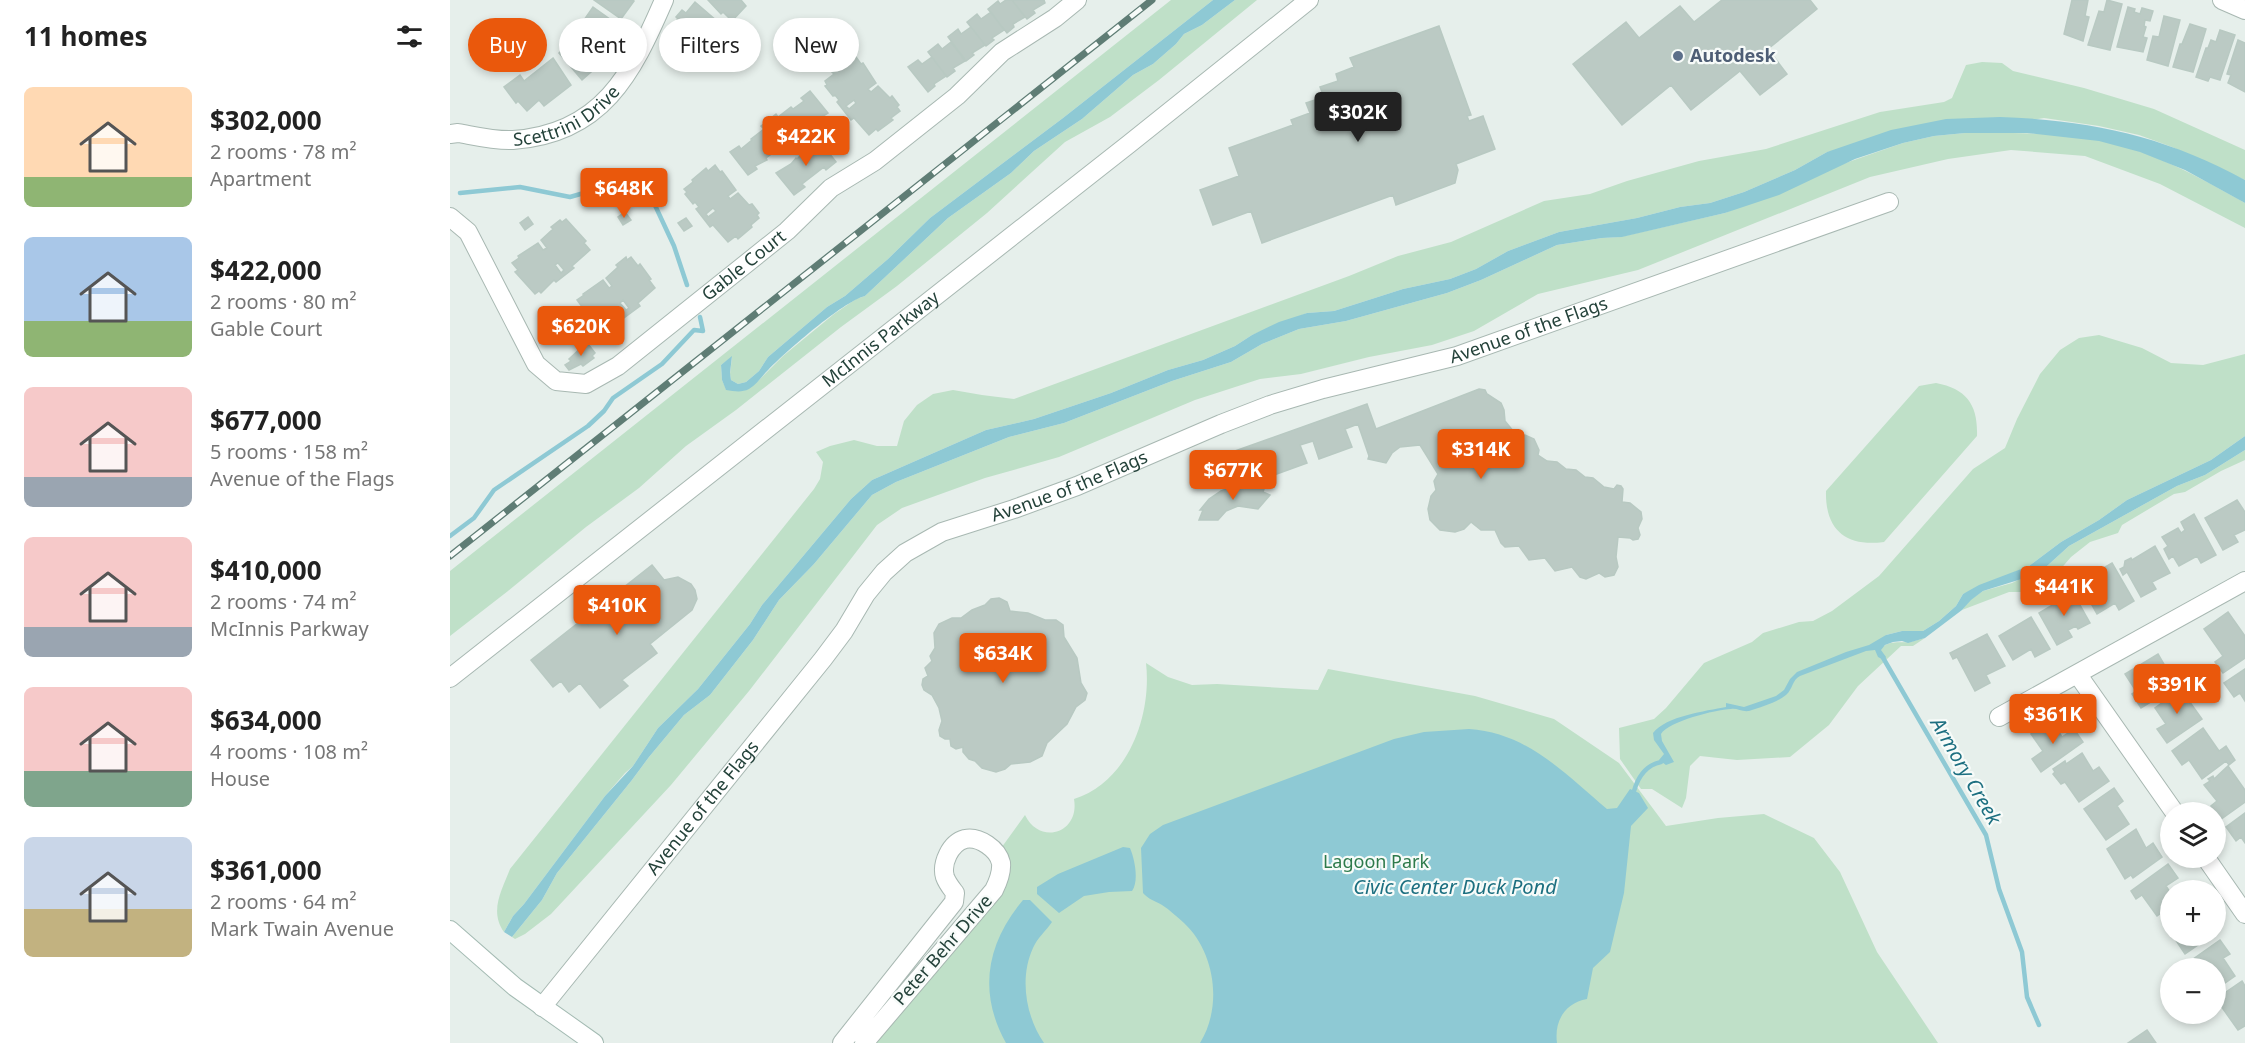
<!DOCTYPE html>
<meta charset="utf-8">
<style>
body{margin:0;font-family:"Noto Sans",sans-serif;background:#f2f2f2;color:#222;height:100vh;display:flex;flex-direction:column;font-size:22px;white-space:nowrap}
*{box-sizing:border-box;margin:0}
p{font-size:20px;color:#767676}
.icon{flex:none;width:33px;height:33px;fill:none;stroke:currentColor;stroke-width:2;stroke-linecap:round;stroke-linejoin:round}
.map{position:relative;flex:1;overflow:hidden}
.sheet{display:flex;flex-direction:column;background:#fff;width:450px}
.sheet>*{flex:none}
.banner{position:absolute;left:18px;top:18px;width:570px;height:54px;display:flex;gap:12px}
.controls{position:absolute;left:1710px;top:802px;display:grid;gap:12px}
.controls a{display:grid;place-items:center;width:66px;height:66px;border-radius:50%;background:#fff;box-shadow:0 3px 9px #0003;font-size:30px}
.price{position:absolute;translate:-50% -51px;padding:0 14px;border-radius:6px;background:#ea580c;color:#fff;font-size:20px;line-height:39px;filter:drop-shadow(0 2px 3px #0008)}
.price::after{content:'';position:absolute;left:50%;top:36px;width:18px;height:14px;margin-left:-9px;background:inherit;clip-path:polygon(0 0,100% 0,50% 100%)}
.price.selected{background:#222;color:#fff}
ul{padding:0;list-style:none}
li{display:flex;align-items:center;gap:18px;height:150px;padding:0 24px}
li span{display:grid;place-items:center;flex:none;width:168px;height:120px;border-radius:9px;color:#555}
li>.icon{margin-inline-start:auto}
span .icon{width:72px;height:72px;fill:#fffc;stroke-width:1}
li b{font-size:26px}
h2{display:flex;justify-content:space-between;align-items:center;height:72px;padding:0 24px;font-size:26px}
.chip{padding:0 21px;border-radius:27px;background:#fff;box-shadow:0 3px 9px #0003;font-size:21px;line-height:54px}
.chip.selected{background:#ea580c;color:#fff}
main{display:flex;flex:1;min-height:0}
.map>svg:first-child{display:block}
.green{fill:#bfe0c8}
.water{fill:#8ec9d4}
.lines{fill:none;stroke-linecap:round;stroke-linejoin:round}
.stream{stroke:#8ec9d4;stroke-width:4.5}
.building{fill:#bbcac4;stroke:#b8c9c2;stroke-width:1.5;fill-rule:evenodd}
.street-casing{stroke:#a8b8b2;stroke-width:20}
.secondary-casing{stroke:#a4bbb3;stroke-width:20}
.street{stroke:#fff;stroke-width:18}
.secondary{stroke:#fff;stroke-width:18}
.rail-casing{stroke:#5f7d75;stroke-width:7}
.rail{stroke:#f7fbf9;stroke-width:4.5;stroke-dasharray:14;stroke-linecap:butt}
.service-dot{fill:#5c6f8a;stroke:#f7fbf9;stroke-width:2}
.labels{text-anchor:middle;stroke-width:4.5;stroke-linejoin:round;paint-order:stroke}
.service-label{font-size:18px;font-weight:bold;fill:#4e5e75;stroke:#f7fbf9;text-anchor:start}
.street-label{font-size:18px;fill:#24423a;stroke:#f7fbf9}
.park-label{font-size:18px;fill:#2d7a4b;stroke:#f7fbf9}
.water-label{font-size:20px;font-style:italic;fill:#1c6f80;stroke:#f7fbf9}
</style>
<main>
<section class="sheet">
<h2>11 homes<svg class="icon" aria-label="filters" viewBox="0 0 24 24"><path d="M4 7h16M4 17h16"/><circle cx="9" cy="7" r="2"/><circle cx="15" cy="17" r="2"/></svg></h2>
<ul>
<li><span style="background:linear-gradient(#ffd9b3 75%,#8fb573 0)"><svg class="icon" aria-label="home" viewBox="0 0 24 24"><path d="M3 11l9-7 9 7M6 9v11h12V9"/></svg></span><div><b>$302,000</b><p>2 rooms · 78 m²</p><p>Apartment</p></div></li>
<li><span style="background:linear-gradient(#a9c7e8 70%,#8fb573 0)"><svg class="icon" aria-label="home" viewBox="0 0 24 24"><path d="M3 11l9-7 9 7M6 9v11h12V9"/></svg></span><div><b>$422,000</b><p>2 rooms · 80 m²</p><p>Gable Court</p></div></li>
<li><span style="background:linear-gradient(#f6c9c9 75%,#9aa5b1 0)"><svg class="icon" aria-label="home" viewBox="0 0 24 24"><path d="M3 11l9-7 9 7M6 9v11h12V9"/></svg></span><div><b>$677,000</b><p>5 rooms · 158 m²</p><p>Avenue of the Flags</p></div></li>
<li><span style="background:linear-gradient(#f6c9c9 75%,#9aa5b1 0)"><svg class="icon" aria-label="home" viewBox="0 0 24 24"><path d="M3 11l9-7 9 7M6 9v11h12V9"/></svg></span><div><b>$410,000</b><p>2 rooms · 74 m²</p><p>McInnis Parkway</p></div></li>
<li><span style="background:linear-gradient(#f6c9c9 70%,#7fa58c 0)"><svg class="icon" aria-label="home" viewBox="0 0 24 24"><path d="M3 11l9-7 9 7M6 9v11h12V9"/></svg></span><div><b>$634,000</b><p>4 rooms · 108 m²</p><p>House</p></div></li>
<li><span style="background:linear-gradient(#c9d6e8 60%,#c2b280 0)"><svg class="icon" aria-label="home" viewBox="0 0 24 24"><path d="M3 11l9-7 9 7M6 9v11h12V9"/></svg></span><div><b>$361,000</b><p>2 rooms · 64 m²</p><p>Mark Twain Avenue</p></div></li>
</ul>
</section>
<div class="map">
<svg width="1795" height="1043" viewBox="0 0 1795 1043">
<rect width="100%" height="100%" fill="#e6efeb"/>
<!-- green -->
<path class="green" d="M721 0H763L613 118 480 218 438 259 395 296 377 307 318 357 309 371 296 382 288 384 281 380 280 374 282 357 271 365 272 380 276 389 308 381 333 356 384 314 406 299 415 296 498 218 561 173 584 151 632 119 683 75 703 64 726 44 734 34 752 25 785 0H807L709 80 660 117 615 142 537 213 447 286 391 327 286 410 236 446 189 488 136 527 58 591 0 636V571Z
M1532 62 1552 63 1563 71 1634 88 1704 109 1795 150V180L1722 147 1689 135 1649 126 1594 118 1377 152 1345 170 1294 192 1260 203 1230 207 1187 218 1109 232 1058 251 1026 269 1000 279 953 289 884 311 857 313 802 335 785 346 753 360 718 370 661 393 584 419 536 430 422 480 401 499 312 605 300 624 248 689 208 728 183 766 175 773 155 796 74 904 63 916 54 932C39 911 52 890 60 869L364 489 370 479 373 462 366 452 380 446 404 440 427 446H447L454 421 467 405 483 394 503 390 532 395 564 399 899 276 948 256 1001 242 1094 201 1140 194 1177 181 1249 161 1316 149 1430 112 1494 102 1502 98 1516 65Z
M1515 133C1559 133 1604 132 1648 140 1701 150 1749 177 1795 203V228L1710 184 1635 156 1561 150 1498 159 1420 177 1188 270 1088 294 1024 331 982 345 919 357 851 374 810 379 745 400 609 457 535 478 452 508 427 525 299 691 221 785 101 914 75 934 65 939 62 937 92 900 107 873 182 780 199 757 234 715 260 695 303 640 329 600 364 564 422 495 446 482 559 437 614 423 722 381 781 362 812 344 849 329 896 321 997 293 1031 280 1107 245 1152 238 1170 237 1275 213 1384 167 1453 143 1484 136Z
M1649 335 1692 348 1721 363 1753 365 1795 354V436L1761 460 1677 500 1649 520 1611 542 1579 566 1513 594 1506 606 1489 621 1473 631H1452L1436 635 1432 647C1442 640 1450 643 1460 642 1465 641 1470 639 1475 638L1463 646H1451L1408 686 1379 725 1340 757 1287 760 1250 756 1240 766 1236 798 1232 808 1202 789H1191L1170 759 1169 728 1204 719 1216 708 1254 663 1302 642 1313 633 1349 622 1363 621 1382 611 1429 576 1523 469 1555 448 1567 419 1590 374 1610 350 1629 338Z
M1486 383C1517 389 1528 405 1527 436L1434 542C1396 547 1375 530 1376 491L1469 386Z
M1795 450V460L1771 471 1735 492 1724 494 1672 525 1668 533 1640 542 1621 557 1608 572 1573 592H1559L1512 610 1520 600 1533 591 1562 583 1597 566 1619 546 1727 486 1755 475Z
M696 663 718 677 742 685 767 684 868 690 878 669 1025 696 1104 719 1169 763 1216 826 1268 818 1314 814 1364 838 1390 872 1427 952 1488 1043H414L544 890 549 851 575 815C590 846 630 833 624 799 678 782 702 716 696 663Z"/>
<!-- water -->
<path class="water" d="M763 0H785L752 25 734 34 726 44 703 64 683 75 632 119 584 151 561 173 498 218 415 296C392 302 337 351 319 369 312 376 307 384 299 389 291 393 284 391 276 390L272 380 271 365 282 356 280 373 281 380 288 384 296 382 309 371 318 357 377 307 395 296 438 259 480 218 613 118Z
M1550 117C1640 120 1715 136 1795 180V203L1735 170 1690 152 1649 141 1577 133H1515L1484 136 1453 143 1405 159 1329 195 1275 213 1172 237 1152 238 1107 245 1031 280 997 293 896 321 849 329 812 344 781 362 722 381 614 423 559 437 446 482 422 495 364 564 329 600 303 640 260 695 234 715 199 757 182 780 107 873 92 900 62 937 54 932 63 916 74 904 155 796 183 766 208 728 248 689 300 624 312 605 401 499 422 480 536 430 584 419 661 393 718 370 753 360 785 346 802 335 829 322 857 313 884 311 953 289 1000 279 1026 269 1058 251 1109 232 1187 218 1230 207 1260 203 1294 192 1345 170 1377 152 1441 130 1496 119Z
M122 323 128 324 129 329C124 338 117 344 106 343L103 341 112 327Z
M1795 436V450L1755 475 1727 486 1619 546 1597 566 1578 577 1533 591 1521 600 1512 610 1475 638 1458 643 1452 641 1443 642 1435 645 1431 650 1436 657 1434 660 1428 657 1425 650 1416 651 1350 676C1342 680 1343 689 1336 695 1326 703 1311 707 1299 711 1292 712 1287 708 1281 709 1265 710 1219 721 1211 734L1212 741 1224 762 1216 765 1209 760 1214 754 1204 740 1203 733C1216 716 1256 711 1276 707V703L1294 707 1326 696 1334 690 1340 679 1347 672 1396 652 1419 645 1436 635 1452 631H1473L1489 621 1506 606 1513 594 1529 585 1579 566 1611 542 1649 520 1677 500 1761 460Z
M1019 729C1078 733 1114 773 1157 809L1167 808 1180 789 1189 793 1198 808 1181 826 1174 893 1160 952 1143 968 1137 999C1115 1003 1104 1021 1107 1043H750C773 1006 765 952 734 923 727 917 720 910 712 905 705 901 698 899 693 893L691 848 700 834 713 825 944 739 974 732Z
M673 847 680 848C685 860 689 881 682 891L659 892 634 896 609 913 587 894V887L608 874Z
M573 900H580L602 922C596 931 587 938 583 948 569 978 576 1017 594 1043H556C528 993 536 944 573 900Z"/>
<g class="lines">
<!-- stream -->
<path class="stream" d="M10 193 70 187 120 197 158 186 183 188 203 201 224 246 237 285
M0 536 24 518 44 490 138 426 154 411 163 398 212 364 244 330 253 331 250 317
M1432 656 1536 835 1549 889 1572 952 1577 997 1589 1025
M1184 791C1188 777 1196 765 1211 762"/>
</g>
<!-- building -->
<path class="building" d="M144 0H183L184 1 171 19Z
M258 0H291L296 6 282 21 273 12 271 14Z
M556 0H562L575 17 563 24 564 27 557 33 538 9 548 1 550 4Z
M562 0H594L595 3 583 10 585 13 577 19Z
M1272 0H1360L1367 9 1318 49 1337 74 1310 95 1290 71 1241 110 1221 85 1172 125 1123 64 1176 22 1189 38 1230 6 1244 22Z
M1622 0H1638L1635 16 1639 17 1633 41 1614 34Z
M1657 0 1672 4 1660 50 1638 45 1649 11 1654 12Z
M245 2 267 21 265 23 275 31 263 48 254 40 251 43 230 26 232 24 227 20 228 19 226 17 232 10 236 13Z
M143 7 171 27 159 44 155 41 151 46 127 30Z
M1678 7 1685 9 1684 12 1690 14 1692 8 1703 11 1700 21 1695 20 1694 26 1696 27 1693 37 1697 38 1693 52 1667 47Z
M541 12 554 30 542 38 544 40 536 46 517 22 527 14 531 19Z
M1714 16 1730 20 1718 66 1697 60 1703 36 1709 37Z
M1740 24 1756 29 1743 72 1723 67 1730 44H1732Z
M989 26 1021 115 1017 116 1019 121 1033 116 1045 149 1006 164 1008 170 1005 183 946 205 943 195 812 243 801 211 763 225 750 190 789 176 779 148 843 125 841 120 860 113 856 103 874 97 870 87 888 81 886 74 904 67 900 58Z
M521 27 535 45 522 53 524 55 516 61 498 37 508 29 511 34Z
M1770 30 1785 35 1770 80 1760 77 1758 81 1746 77 1756 48H1758L1761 40 1766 42Z
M128 35 149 57 145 61 149 65 132 80 109 53Z
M1788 40 1795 43V92L1778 83 1781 75 1777 74Z
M501 42 515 61 503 68 505 71 497 77 478 52 488 44 492 49Z
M406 57 411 64 413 63 426 83 418 89 421 92 428 86 440 98 442 96 449 105 447 107 450 111 441 118 443 120 428 131 426 129 419 135 404 118 401 120 387 102 389 100 385 95 383 96 375 86 377 85 375 81 384 74 382 72 397 61 398 63ZM404 100 406 103 399 109 396 106Z
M482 57 496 76 484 84 485 86 478 92 458 67 468 60 472 64Z
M103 58 121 85 94 106 89 100 77 111 68 101 66 103 54 87 70 75 74 81Z
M360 91 378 113 342 135 344 138 329 149 327 147 323 150 324 152 316 158 317 160 305 166 307 169 298 175 280 152 289 146 291 149 302 140 301 139 314 129 311 126 326 114 328 117 341 107 343 109 354 101 351 98Z
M368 139 386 162 376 170 374 167 352 184 355 187 344 195 326 173 341 164 346 158 347 159 355 151 361 148 360 146Z
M265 165 270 172 272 171 286 190 278 196 280 199 288 193 299 205 302 204 309 213 307 215 309 218 301 225 302 227 288 239 286 236 278 242 263 225 260 227 246 209 249 207 245 202 243 204 235 194 237 192 234 189 243 182 242 180 256 168 258 171ZM263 208 266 211 258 217 256 214Z
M175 212 181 220 173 225 168 217Z
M78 217 83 224 75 230 70 223Z
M236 218 242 226 234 231 228 223Z
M116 219 136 241 134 243 140 250 122 266 124 268 106 282 104 280 91 293 89 291 85 294 65 272 68 270 62 263 69 258 68 256 88 243 93 250 97 248 91 240 103 229 101 227 110 220 112 222ZM108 263 114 270 111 273 105 265Z
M176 257 177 260 181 257 188 266 190 264 201 279 199 280 205 288 188 303 190 306 171 320 170 317 164 321 166 323 156 331 154 329 151 332 131 309 133 308 127 300 134 295 133 294 153 280 159 288 162 286 156 278 168 267 166 265ZM173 300 179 308 176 310 170 303Z
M138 344 145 353 142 356 144 358 133 366 131 364 119 370 115 365 121 361 119 359 134 345 135 346Z
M1029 389 1035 390 1037 394 1051 403 1054 410 1055 421 1068 437 1075 435 1084 439 1089 450 1088 455 1097 461 1107 462 1116 469 1126 470 1135 477 1143 478 1154 487 1164 489 1167 485 1171 486 1173 489 1172 502 1180 503 1191 512 1192 519 1188 528 1190 535 1188 539 1183 540 1180 538 1168 537 1166 557 1168 567 1164 575 1155 577 1149 573 1136 579 1130 577 1122 567 1105 571 1095 558 1079 560 1069 546 1055 547 1051 543 1045 530H1031L1021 522 1014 529 1005 532 990 530 980 520 978 509 981 496 986 490 984 481 988 474 970 445 950 447 942 453 936 463 918 459 919 456 908 424 895 429 902 447 869 459 863 441 850 445 857 463 824 475 818 457 805 461 812 479 797 485 785 451 917 404 926 429Z
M800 485 814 489 813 492 820 495 808 509 788 506 776 511 768 520H749L753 510H750L759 499 771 491 784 486Z
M1787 500 1795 512V530L1784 535 1788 542 1773 550 1755 518Z
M1744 514 1766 555 1751 563 1747 556 1729 566 1723 556 1719 559 1714 549 1718 546 1712 537 1728 528 1731 533 1735 530 1731 522Z
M1705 546 1720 573 1702 582 1706 589 1691 597 1677 572 1673 575 1670 569 1674 567 1675 561 1681 558 1682 560Z
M1662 563 1684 601 1669 610 1665 603 1647 614 1630 584 1641 578 1643 582 1653 576 1650 570Z
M202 565 214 580 228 577 241 584 245 590 247 599 242 610 200 644 207 653 172 680 178 686 150 708 130 683 119 692 111 681 103 687 81 660 133 619 138 625 137 617 141 612 147 610 153 613 150 606Z
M1621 589 1640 623 1628 629 1626 626 1618 630 1622 637 1607 645 1589 613 1611 600 1609 596Z
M549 598 557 602 560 611 578 613 595 620H606L613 625 614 637 627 658 631 683 637 693 635 700 626 707 617 724 597 743 592 756 580 762 561 764 555 769 546 772 532 768 525 761 519 759 513 752V747L506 749 501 746 500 739H495L490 736 489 730 492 721 489 708 482 695 474 690 472 685 473 679 478 676 475 668 482 661 480 656 485 648 484 633 489 624 502 618H511L522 610 535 605 541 599Z
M1778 612 1795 636V658L1773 673 1765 662 1773 656 1754 629Z
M1581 617 1600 649 1585 657 1581 649 1563 660 1549 636Z
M1537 634 1555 666 1536 675 1540 683 1525 691 1507 657 1503 659 1500 653Z
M1708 654 1715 666 1710 669 1722 689 1691 708 1682 694 1686 691 1675 674Z
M1795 669V701L1790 693 1784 697 1774 683Z
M1735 686 1743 698 1739 701 1752 719 1717 743 1707 729 1716 724 1705 708Z
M1601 720 1612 737 1624 729 1633 742 1591 772 1582 759 1593 751 1581 734Z
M1753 728 1769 751 1776 746 1785 760 1779 765 1776 761 1752 779 1739 760 1732 765 1722 751Z
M1632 753 1643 771 1649 767 1659 781 1629 802 1615 782 1611 784 1603 774 1605 772 1603 769 1615 761 1616 764Z
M1778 766 1795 790V802L1770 820 1761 806 1767 801 1754 785 1760 781 1758 779 1763 776 1764 779Z
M1664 788 1673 801 1667 806 1679 824 1656 840 1634 809Z
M1795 813V843L1791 837 1786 841 1776 827Z
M1686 829 1696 848 1703 843 1712 857 1683 878 1681 875 1675 879 1657 849Z
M1718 864 1728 878 1716 886 1720 892V911L1718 908 1707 916 1692 895 1686 899 1681 891Z
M1720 918V933L1714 923Z
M1723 936H1761L1735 954Z
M1770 940 1780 954 1773 958 1785 976 1768 988 1770 991 1766 994V969H1729Z
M1792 981 1795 986V1026L1788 1030 1766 999Z
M1697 1030 1706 1043H1678Z"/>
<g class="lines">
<!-- street casing -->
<g class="street-casing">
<g id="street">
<path d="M1772 0 1795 10"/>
<path id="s1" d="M0 134 8 133C25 136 45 141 63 140 152 134 182 74 214 0"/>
<path id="s2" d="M0 217 18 232 86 364 106 381 136 384 168 366 337 231 381 188 425 161 507 96 552 52 605 18 627 0"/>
<path d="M1628 675 1725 813"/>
<path id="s3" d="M0 678 679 144 859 0"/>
<path d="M1549 717 1795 581"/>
<path d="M1756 858 1795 914"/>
<path id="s4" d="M92 1007 373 659 394 631 416 594 434 572 455 553 492 532 564 509 627 486 771 424 820 405 873 389 1007 356 1439 202"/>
<path d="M392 1043 504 902 505 893C502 889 497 883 495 877 491 864 500 843 515 839 529 836 548 849 551 863 552 873 548 882 544 890L414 1043"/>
</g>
</g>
<!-- secondary casing -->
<g class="secondary-casing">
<path id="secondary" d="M0 930 65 987 144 1043"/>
</g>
<!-- street -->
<use href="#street" class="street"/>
<!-- secondary -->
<use href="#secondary" class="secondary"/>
<!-- rail casing -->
<g class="rail-casing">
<path id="rail" d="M0 556 702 0"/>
</g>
<!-- rail -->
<use href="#rail" class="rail"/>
</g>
<!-- markers -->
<circle class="service-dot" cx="1228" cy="56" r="6"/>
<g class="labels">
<!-- service labels -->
<g class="service-label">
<text x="1240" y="62">Autodesk</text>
</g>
<!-- street labels -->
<g class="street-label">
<text dy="6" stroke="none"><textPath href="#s1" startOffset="123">Scettrini Drive</textPath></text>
<text dy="6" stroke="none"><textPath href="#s2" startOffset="426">Gable Court</textPath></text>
<text dy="6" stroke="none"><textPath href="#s4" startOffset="1246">Avenue of the Flags</textPath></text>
<text dy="6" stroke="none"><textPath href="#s3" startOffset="548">McInnis Parkway</textPath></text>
<text dy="6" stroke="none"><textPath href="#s4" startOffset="760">Avenue of the Flags</textPath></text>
<text dy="6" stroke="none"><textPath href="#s4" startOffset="256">Avenue of the Flags</textPath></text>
<text transform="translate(493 950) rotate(-49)" y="6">Peter Behr Drive</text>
</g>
<!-- park labels -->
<g class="park-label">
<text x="926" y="868">Lagoon Park</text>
</g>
<!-- water labels -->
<g class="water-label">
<text transform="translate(1516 771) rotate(60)" y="7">Armory Creek</text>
<text x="1005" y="894">Civic Center Duck Pond</text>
</g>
</g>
</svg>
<div class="controls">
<a><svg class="icon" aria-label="layers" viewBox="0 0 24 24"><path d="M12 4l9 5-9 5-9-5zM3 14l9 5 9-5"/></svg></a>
<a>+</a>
<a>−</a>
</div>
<b class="price selected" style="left:908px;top:143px">$302K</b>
<b class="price" style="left:356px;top:167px">$422K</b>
<b class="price" style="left:174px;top:219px">$648K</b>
<b class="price" style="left:131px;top:357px">$620K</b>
<b class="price" style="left:1031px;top:480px">$314K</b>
<b class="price" style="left:783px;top:501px">$677K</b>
<b class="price" style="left:1614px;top:617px">$441K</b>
<b class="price" style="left:167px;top:636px">$410K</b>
<b class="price" style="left:553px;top:684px">$634K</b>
<b class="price" style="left:1727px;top:715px">$391K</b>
<b class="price" style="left:1603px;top:745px">$361K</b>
<div class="banner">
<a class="chip selected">Buy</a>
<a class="chip">Rent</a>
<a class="chip">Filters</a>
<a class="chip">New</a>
</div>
</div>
</main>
